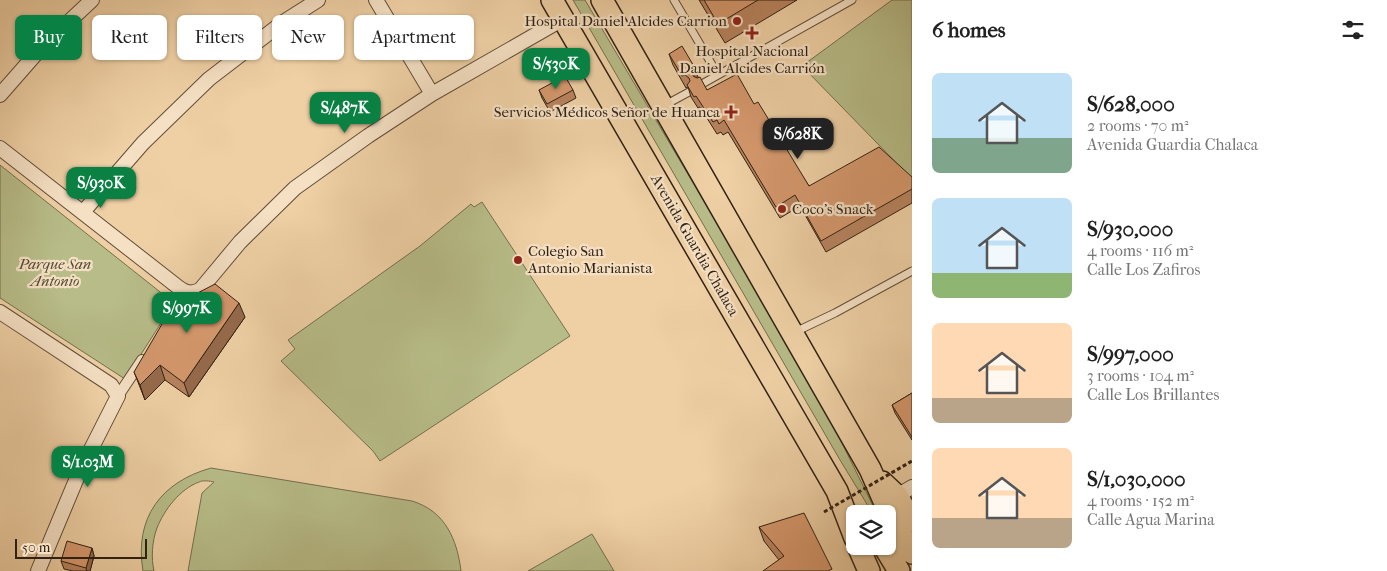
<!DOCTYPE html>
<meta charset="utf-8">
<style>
body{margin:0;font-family:"IM FELL French Canon",serif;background:#f2f2f2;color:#222;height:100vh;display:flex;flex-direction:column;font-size:19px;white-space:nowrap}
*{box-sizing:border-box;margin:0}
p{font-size:16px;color:#767676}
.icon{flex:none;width:28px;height:28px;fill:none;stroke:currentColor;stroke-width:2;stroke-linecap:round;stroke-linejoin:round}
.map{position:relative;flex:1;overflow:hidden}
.panel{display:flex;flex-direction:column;background:#fff;width:475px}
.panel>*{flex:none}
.guide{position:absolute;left:15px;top:15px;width:475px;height:45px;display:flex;gap:10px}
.controls{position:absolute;left:846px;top:505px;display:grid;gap:10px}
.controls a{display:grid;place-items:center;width:50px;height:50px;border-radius:8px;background:#fff;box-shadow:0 1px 4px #0004;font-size:25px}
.scale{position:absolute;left:15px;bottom:12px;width:132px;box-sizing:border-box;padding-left:5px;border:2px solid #312214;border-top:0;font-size:14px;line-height:18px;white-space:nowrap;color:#312214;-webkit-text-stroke:4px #f5e0c4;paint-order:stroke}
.price{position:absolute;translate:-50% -42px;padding:0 11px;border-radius:10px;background:#0b8043;color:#fff;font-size:16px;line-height:32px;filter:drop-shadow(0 1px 2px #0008)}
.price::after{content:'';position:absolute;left:50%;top:30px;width:15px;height:11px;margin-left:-8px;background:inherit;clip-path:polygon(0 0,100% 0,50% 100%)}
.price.active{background:#222;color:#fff}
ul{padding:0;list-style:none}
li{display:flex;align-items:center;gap:15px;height:125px;padding:0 20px}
li span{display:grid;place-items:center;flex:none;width:140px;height:100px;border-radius:8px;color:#555}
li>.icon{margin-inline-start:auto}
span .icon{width:60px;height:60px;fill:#fffc;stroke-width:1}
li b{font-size:21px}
h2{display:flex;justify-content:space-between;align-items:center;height:60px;padding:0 20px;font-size:21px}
.tag{padding:0 18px;border-radius:8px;background:#fff;box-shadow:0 1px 4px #0004;font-size:18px;line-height:45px}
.tag.active{background:#0b8043;color:#fff}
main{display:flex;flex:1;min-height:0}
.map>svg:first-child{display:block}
.green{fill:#b7bc88;stroke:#746f4e}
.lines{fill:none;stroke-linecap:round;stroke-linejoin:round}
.service-casing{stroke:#604e38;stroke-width:9}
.pedestrian-casing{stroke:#604e38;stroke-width:12}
.minor-casing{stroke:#604e38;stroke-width:16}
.primary-casing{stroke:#312214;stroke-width:24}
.service{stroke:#f5e0c4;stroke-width:7}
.pedestrian{stroke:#f5e0c4;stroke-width:10}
.minor{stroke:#f5e0c4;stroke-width:14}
.primary{stroke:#efd0a5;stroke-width:21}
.path-bridge{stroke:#312214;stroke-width:3;stroke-dasharray:4 2.5;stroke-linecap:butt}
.wall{fill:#b7835e;stroke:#312214}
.shaded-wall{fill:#956a4c;stroke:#312214}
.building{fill:#d5986d;stroke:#312214}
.poi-dot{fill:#8f2418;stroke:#f5e0c4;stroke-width:2}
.labels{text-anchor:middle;stroke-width:4.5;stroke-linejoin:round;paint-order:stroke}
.poi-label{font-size:15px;fill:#312214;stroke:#f5e0c4;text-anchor:end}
.street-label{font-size:15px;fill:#312214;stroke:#f5e0c4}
.park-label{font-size:15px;font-style:italic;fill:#524831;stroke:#f5e0c4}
</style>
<main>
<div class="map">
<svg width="912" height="571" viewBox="0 0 912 571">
<rect width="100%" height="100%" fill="#efd0a5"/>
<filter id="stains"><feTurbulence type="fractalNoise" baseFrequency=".004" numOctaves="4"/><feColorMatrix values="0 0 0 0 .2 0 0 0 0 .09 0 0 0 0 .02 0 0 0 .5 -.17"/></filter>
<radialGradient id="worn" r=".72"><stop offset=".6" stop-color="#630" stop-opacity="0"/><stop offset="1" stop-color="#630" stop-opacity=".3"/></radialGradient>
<!-- green -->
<path class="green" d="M573 0H585L780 330 839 437 877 514H873L840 460Z
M892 0H912V179L802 66Z
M0 165 174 303 125 379 0 298Z
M482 202 570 336 380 461 373 451 281 361 295 349 288 340 420 246 471 204 474 207Z
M211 468 412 501C445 511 457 539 461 571H188L202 493 214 482C210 481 203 480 199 482 180 489 164 510 157 528 152 541 151 558 154 571H143C134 518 161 482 211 468Z
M592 534 614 571H528Z"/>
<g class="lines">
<!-- service casing -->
<g class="service-casing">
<path id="service" d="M674 0 718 75
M702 84 852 0
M665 105 689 92
M795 332 835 313 912 271"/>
</g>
<!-- pedestrian casing -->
<g class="pedestrian-casing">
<path id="pedestrian" d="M118 396 142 360"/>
</g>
<!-- minor casing -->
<g class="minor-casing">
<path id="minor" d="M376 0 432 94
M0 95 42 47 92 0
M0 148 178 287C186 293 191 294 200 290L240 242 295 188 368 136 432 94 563 19
M83 212 143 143 209 79 282 23 318 0
M0 312 111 385 118 396 79 473 38 571
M897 496 912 487"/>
</g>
<!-- primary casing -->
<g class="primary-casing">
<path id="primary" d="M552 0 837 491 855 538
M602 0 870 469 892 519 912 553
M882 482 897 496 912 521
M858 546 869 571
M884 546 899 571"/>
</g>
<!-- service -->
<use href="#service" class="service"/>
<!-- pedestrian -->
<use href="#pedestrian" class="pedestrian"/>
<!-- minor -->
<use href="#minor" class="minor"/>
<!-- primary -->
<use href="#primary" class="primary"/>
<!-- path-bridge -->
<path class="path-bridge" d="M824 512 912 461"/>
</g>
<!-- wall -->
<path class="wall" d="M699 0H797L725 43Z
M669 54 695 68 698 78 707 90 754 104 809 186 912 177V203L826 252 800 206 780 218 728 132 723 135 721 132 717 134 700 107 698 108 691 97 688 87 686 88 673 65Z
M539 90H573L576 98 550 112 542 98Z
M245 317 189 397 165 380 145 400 134 372Z
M912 393V440L895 413 892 405Z
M759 527 832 569 779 560 764 541Z
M92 548 94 556 90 571H73L64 569 61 561Z"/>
<!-- shaded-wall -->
<path class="shaded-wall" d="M695 68 699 80 693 76V72Z
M239 303 245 317 189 397 184 383Z
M160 365 165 380 145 400 140 385Z
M92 548 94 556 90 571H87L86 568Z"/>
<!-- building -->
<path class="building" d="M704 0H758L718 24Z
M682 46 695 68 693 72V76L697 78 700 77 707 90 737 74 754 104 758 102 809 186 879 147 912 177V189L821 241 795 195 776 207 724 120 719 124 717 120 713 122 696 96 694 97 687 85 690 81 689 78 685 75 682 76 669 54Z
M565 76 573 90 547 104 539 90Z
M215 284 239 303 184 383 160 365 140 385 134 372 176 300 188 298Z
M912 393V437L892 405Z
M804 513 832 569 828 571H763L784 556 759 527Z
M67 541 92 548 86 568 61 561Z"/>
<!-- markers -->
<g class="poi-dot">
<circle cx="737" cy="21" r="5"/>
<path d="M749.5 25.5h5v5h5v5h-5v5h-5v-5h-5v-5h5z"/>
<path d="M728.5 104.5h5v5h5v5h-5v5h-5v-5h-5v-5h5z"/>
<circle cx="782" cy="209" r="5"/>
<circle cx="518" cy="260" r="5"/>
</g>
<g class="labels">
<!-- poi labels -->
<g class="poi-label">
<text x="727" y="26">Hospital Daniel Alcides Carrion</text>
<text x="752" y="56" text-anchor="middle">Hospital Nacional<tspan x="752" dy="17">Daniel Alcides Carrión</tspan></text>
<text x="720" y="117">Servicios Médicos Señor de Huanca</text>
<text x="792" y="214" text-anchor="start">Coco's Snack</text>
<text x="528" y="256" text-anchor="start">Colegio San<tspan x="528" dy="17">Antonio Marianista</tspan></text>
</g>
<!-- street labels -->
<g class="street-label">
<text transform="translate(695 245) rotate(60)" y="5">Avenida Guardia Chalaca</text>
</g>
<!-- park labels -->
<g class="park-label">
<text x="55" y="269">Parque San<tspan x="55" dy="17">Antonio</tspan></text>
</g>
</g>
<rect width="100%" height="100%" filter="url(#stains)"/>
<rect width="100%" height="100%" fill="url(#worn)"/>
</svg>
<div class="controls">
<a><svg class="icon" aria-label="layers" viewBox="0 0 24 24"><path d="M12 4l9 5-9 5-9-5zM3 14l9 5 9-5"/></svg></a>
</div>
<div class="scale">50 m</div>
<b class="price" style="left:556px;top:90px">S/530K</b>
<b class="price" style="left:345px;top:134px">S/487K</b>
<b class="price active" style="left:798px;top:160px">S/628K</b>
<b class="price" style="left:101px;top:209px">S/930K</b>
<b class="price" style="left:187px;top:334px">S/997K</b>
<b class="price" style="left:88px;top:488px">S/1.03M</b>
<div class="guide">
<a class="tag active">Buy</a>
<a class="tag">Rent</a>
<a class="tag">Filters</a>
<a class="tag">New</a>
<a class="tag">Apartment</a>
</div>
</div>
<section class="panel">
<h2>6 homes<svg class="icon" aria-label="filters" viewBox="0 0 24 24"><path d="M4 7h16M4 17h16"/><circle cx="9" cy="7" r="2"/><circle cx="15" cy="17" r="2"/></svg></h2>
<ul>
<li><span style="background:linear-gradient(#bfe0f5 65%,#7fa58c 0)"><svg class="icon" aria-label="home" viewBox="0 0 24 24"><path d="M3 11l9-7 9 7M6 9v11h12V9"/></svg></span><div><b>S/628,000</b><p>2 rooms · 70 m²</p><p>Avenida Guardia Chalaca</p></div></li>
<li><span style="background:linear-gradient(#bfe0f5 75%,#8fb573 0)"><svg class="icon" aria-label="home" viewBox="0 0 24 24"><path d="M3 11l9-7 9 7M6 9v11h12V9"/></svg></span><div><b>S/930,000</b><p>4 rooms · 116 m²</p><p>Calle Los Zafiros</p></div></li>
<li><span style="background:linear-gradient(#ffd9b3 75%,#b9a48a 0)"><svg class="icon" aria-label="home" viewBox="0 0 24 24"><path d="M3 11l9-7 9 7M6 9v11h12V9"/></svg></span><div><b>S/997,000</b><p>3 rooms · 104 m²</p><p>Calle Los Brillantes</p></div></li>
<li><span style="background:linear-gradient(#ffd9b3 70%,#b9a48a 0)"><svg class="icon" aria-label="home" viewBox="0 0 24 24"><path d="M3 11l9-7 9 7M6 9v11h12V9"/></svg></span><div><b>S/1,030,000</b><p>4 rooms · 152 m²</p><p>Calle Agua Marina</p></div></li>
</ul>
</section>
</main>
